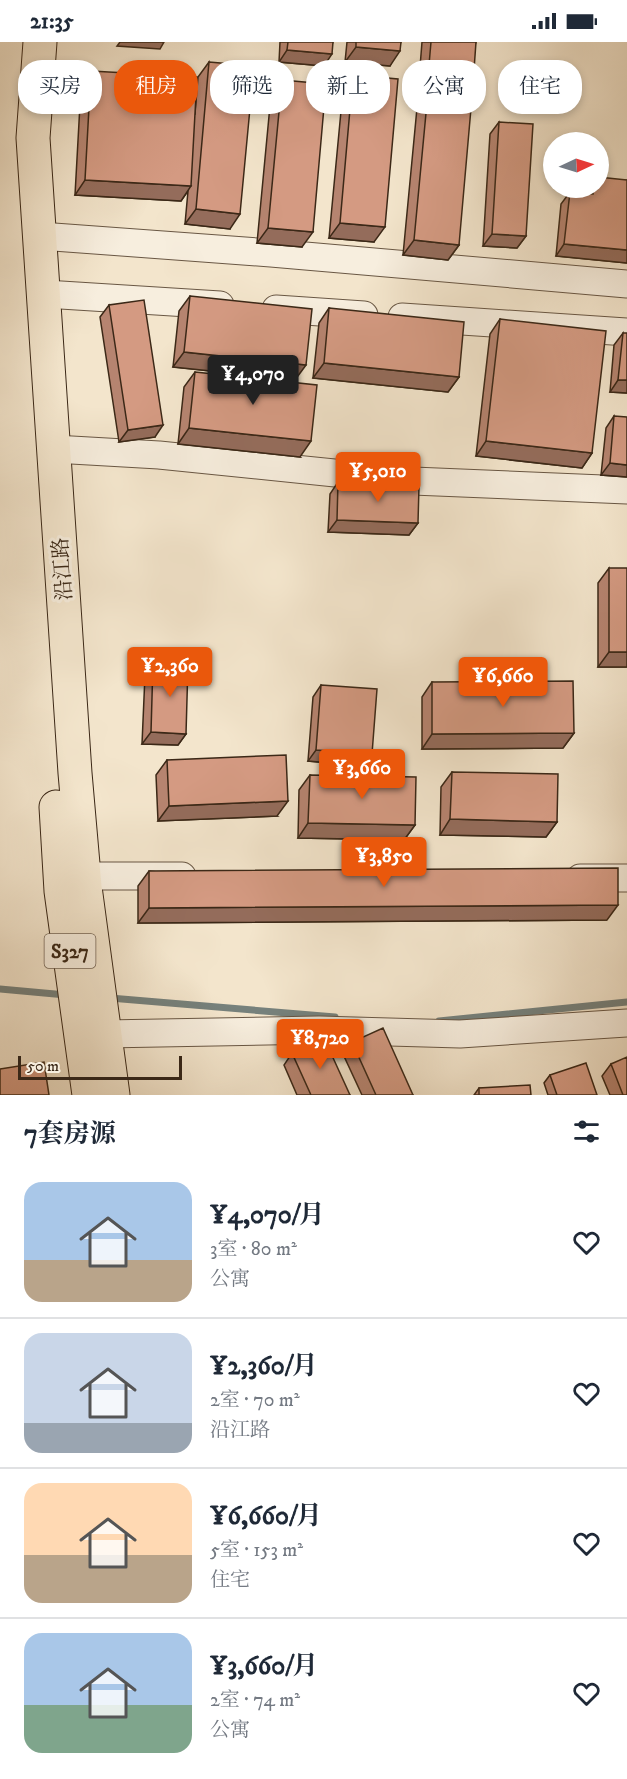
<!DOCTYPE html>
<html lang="zh">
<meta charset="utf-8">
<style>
body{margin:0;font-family:"IM FELL DW Pica","Noto Serif SC",serif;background:#f2f2f3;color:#1f2937;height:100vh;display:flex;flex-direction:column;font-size:22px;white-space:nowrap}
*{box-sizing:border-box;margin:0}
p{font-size:20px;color:#747a83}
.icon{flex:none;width:33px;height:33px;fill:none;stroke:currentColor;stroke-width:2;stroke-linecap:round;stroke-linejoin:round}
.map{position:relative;height:1053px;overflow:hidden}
.drawer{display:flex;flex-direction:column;background:#fff;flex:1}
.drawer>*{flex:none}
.hud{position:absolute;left:18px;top:18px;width:591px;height:54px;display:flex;gap:12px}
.needle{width:39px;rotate:86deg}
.buttons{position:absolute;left:543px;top:90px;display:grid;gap:12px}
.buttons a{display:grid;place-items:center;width:66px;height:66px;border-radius:50%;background:#fff;box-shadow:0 3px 9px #0003;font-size:30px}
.scale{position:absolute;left:18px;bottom:15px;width:164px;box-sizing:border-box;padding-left:6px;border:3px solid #3b2817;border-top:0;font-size:16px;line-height:21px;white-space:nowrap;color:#3b2817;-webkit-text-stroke:4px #f7eede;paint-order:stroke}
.price{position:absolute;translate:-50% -51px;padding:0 14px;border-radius:6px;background:#ea580c;color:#fff;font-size:20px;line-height:39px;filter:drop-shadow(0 2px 3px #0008)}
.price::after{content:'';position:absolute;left:50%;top:36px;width:18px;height:14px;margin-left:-9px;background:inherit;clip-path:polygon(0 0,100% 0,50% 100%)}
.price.active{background:#222;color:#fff}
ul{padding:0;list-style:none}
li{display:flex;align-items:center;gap:18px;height:150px;padding:0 24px}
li+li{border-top:2px solid #e0e1e3}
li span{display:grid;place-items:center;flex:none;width:168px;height:120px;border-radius:18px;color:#555}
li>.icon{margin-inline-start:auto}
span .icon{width:72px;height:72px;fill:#fffc;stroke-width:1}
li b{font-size:26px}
h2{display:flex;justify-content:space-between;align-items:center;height:72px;padding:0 24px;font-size:26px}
.pill{padding:0 21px;border-radius:24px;background:#fff;box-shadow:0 3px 9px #0003;font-size:21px;line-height:54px}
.pill.active{background:#ea580c;color:#fff}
.status{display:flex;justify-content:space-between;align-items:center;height:42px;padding:0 30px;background:#fff;direction:ltr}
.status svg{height:16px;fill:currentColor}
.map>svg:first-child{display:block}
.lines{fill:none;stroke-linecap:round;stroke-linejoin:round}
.stream{stroke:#76817c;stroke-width:7}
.minor-casing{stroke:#695744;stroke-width:29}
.major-casing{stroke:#3b2817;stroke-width:35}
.minor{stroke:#f7eede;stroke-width:27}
.major{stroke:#f3e5cc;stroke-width:33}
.wall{fill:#b68470;stroke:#3b2817;stroke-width:1.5}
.shaded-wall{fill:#946c5b;stroke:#3b2817;stroke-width:1.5}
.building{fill:#d49a82;stroke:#3b2817;stroke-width:1.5}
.labels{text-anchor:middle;stroke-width:6;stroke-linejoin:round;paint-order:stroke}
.shield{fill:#f7eede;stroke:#736353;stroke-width:1.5}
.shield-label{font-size:20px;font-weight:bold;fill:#3b2817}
.street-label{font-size:21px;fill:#3b2817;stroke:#f7eede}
</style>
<div class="status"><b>21:35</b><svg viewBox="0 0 49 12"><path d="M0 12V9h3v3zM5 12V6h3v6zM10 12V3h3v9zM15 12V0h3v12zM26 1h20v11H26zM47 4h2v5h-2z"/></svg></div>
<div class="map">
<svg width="627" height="1053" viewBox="0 0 627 1053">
<rect width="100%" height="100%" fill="#f3e5cc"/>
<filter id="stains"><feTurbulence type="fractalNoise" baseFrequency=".00333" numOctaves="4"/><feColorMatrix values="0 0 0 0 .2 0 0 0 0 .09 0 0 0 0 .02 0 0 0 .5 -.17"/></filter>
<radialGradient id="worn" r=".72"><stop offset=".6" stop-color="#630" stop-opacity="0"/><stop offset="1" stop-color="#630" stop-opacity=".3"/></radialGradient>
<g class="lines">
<!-- stream -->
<path class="stream" d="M0 947 66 953
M110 956 335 975
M439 979 627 960"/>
<!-- minor casing -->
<g class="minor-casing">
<path id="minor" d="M40 194 271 211 627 242
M45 252 220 263
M276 267 364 273
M402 275 627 290
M54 407 159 413 413 439 627 448
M64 834H182
M580 836H627
M105 992 319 988 460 992 627 981"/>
</g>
<!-- major casing -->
<g class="major-casing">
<path id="major" d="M40 0 33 96 75 731 85 845 113 1053
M56 765 61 849 89 1053"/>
</g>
<!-- minor -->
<use href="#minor" class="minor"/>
<!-- major -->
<use href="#major" class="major"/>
</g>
<!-- wall -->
<path class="wall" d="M280 0H333L324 24 279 20Z
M347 0H401L390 24 345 20Z
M422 0H476L463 43 419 38Z
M209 20 230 187 185 182 188 149 181 159 75 153 81 44 91 29 195 72 198 35Z
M353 33 374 200 329 196 343 48Z
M282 38 302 205 257 201 271 53Z
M428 50 459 203 448 218 403 213 417 66Z
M499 80 526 194 517 206 483 204 490 92Z
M627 138V221L556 214 561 162 570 150 586 151 587 146H598Z
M190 254 295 338 173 325 179 269Z
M109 263 155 395 119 400 100 275Z
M329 266 459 335 448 350 313 336 319 281Z
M500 277 592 411 582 426 476 414 490 292Z
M623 291 627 351 610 350 614 303Z
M195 330 300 415 178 402 184 345Z
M614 374 627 435 601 433 606 386Z
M338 440 418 481 409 493 328 490 330 452Z
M609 526 627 625H598V541Z
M153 621 186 692 178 703 142 702 145 633Z
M432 640 574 691 563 706 422 707V655Z
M321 643 372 712 364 724 308 719 313 655Z
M167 718 277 774 158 779 156 733Z
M452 730 557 780 546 795 440 793 441 745Z
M310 733 415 783 404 798 298 796 299 748Z
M149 829 607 878 138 881V844Z
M352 1000 413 1053H362L343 1012Z
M292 1011 350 1053H297L284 1023Z
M611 1022 627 1053H610L602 1034Z
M550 1033 597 1053H548L544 1041Z
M479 1046 531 1053H474Z"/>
<!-- shaded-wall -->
<path class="shaded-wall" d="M120 0H164L160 7 117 4Z
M356 5 400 9 390 24 345 20Z
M287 8 332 12 324 24 279 20Z
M429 23 474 28 463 43 419 38Z
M85 138 191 144 181 159 75 153Z
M196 167 240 172 230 187 185 182Z
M340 181 385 185 374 200 329 196Z
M268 186 313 190 302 205 257 201Z
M492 192 526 194 517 206 483 204Z
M414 198 459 203 448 218 403 213Z
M564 202 627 208V221L556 214Z
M184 310 306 323 295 338 173 325Z
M324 321 459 335 448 350 313 336Z
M618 338H627V351L610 350Z
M163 383 155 395 119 400 128 388Z
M189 386 311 399 300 415 178 402Z
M486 399 592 411 582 426 476 414Z
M610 421 627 423V435L601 433Z
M337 478 418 481 409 493 328 490Z
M609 610H627V625H598Z
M151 690 186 692 178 703 142 702Z
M574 691 563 706 422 707 432 692Z
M316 708 372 712 364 724 308 719Z
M288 759 277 774 158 779 169 764Z
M450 777 557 780 546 795 440 793Z
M308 781 415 783 404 798 298 796Z
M618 863 607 878 138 881 149 866Z"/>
<!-- building -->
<path class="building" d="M288 0H333L332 12 287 8Z
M356 0H401L400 9 356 5Z
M431 0H476L474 28 429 23Z
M209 20 254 24 240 172 196 167Z
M91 29 197 35 191 144 85 138Z
M353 33 398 37 385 185 340 181Z
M282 38 326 42 313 190 268 186Z
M428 50 472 55 459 203 414 198Z
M499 80 533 82 526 194 492 192Z
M598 135 627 138V208L564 202 570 150 593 152V146H598Z
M190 254 312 267 306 323 184 310Z
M144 258 163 383 128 388 109 263Z
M329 266 464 280 459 335 324 321Z
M500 277 606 289 592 411 486 399Z
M623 291H627V338H618Z
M195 330 317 343 311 399 189 386Z
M614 374 627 375V423L610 421Z
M338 440 419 444 418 481 337 478Z
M609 526H627V610H609Z
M153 621 188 622 186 692 151 690Z
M573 639 574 691 432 692V640Z
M321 643 377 647 372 712 316 708Z
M286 713 288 759 169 764 167 718Z
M452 730 558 732 557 780 450 777Z
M310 733 416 735 415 783 308 781Z
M618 826V863L149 866V829Z
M383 986 413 1053H376L352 1000Z
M324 996 350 1053H311L292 1011Z
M627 1015V1053H623L611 1022Z
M44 1020 49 1053H0V1027Z
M586 1021 597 1053H557L550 1033Z
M530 1043 531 1053H479V1046Z"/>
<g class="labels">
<!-- shield labels -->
<rect class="shield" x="44.5" y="892" width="51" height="34" rx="4.5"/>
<g class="shield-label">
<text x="70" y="916">S327</text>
</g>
<!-- street labels -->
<g class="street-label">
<text transform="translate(62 527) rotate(-94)" y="7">沿江路</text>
</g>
</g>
<rect width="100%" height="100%" filter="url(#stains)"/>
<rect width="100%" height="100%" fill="url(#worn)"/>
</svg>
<div class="buttons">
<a><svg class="needle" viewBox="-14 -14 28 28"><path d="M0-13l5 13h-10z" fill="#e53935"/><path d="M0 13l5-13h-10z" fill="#747a83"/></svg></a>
</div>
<div class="scale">50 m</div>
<b class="price active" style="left:253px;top:364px">¥4,070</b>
<b class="price" style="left:378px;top:461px">¥5,010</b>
<b class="price" style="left:170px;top:656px">¥2,360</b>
<b class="price" style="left:503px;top:666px">¥6,660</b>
<b class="price" style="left:362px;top:758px">¥3,660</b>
<b class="price" style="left:384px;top:846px">¥3,850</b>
<b class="price" style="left:320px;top:1028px">¥8,720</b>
<div class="hud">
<a class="pill">买房</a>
<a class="pill active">租房</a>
<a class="pill">筛选</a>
<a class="pill">新上</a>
<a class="pill">公寓</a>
<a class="pill">住宅</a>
</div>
</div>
<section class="drawer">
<h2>7套房源<svg class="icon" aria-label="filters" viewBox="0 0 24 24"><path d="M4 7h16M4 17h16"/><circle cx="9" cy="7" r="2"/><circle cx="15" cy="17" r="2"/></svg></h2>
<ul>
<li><span style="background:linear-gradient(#a9c7e8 65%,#b9a48a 0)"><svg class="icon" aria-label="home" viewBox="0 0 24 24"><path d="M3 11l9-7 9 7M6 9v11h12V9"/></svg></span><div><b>¥4,070/月</b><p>3室 · 80 m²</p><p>公寓</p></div><svg class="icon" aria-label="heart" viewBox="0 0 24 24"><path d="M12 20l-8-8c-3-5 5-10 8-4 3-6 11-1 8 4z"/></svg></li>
<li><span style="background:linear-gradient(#c9d6e8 75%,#9aa5b1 0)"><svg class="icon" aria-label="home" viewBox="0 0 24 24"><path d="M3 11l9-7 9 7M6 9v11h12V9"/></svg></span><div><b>¥2,360/月</b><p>2室 · 70 m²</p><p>沿江路</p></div><svg class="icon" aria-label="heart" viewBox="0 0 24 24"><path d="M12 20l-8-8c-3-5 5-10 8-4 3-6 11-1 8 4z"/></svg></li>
<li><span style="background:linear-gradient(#ffd9b3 60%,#b9a48a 0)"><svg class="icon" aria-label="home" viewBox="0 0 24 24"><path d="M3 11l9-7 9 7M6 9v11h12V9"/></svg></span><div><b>¥6,660/月</b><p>5室 · 153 m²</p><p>住宅</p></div><svg class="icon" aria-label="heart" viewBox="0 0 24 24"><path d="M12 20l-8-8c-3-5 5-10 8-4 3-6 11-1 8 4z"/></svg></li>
<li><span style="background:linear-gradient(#a9c7e8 60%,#7fa58c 0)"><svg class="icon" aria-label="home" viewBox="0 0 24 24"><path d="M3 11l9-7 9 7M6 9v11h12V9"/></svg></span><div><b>¥3,660/月</b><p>2室 · 74 m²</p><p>公寓</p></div><svg class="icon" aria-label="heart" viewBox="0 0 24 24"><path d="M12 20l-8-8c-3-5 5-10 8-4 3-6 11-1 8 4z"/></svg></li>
</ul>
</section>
